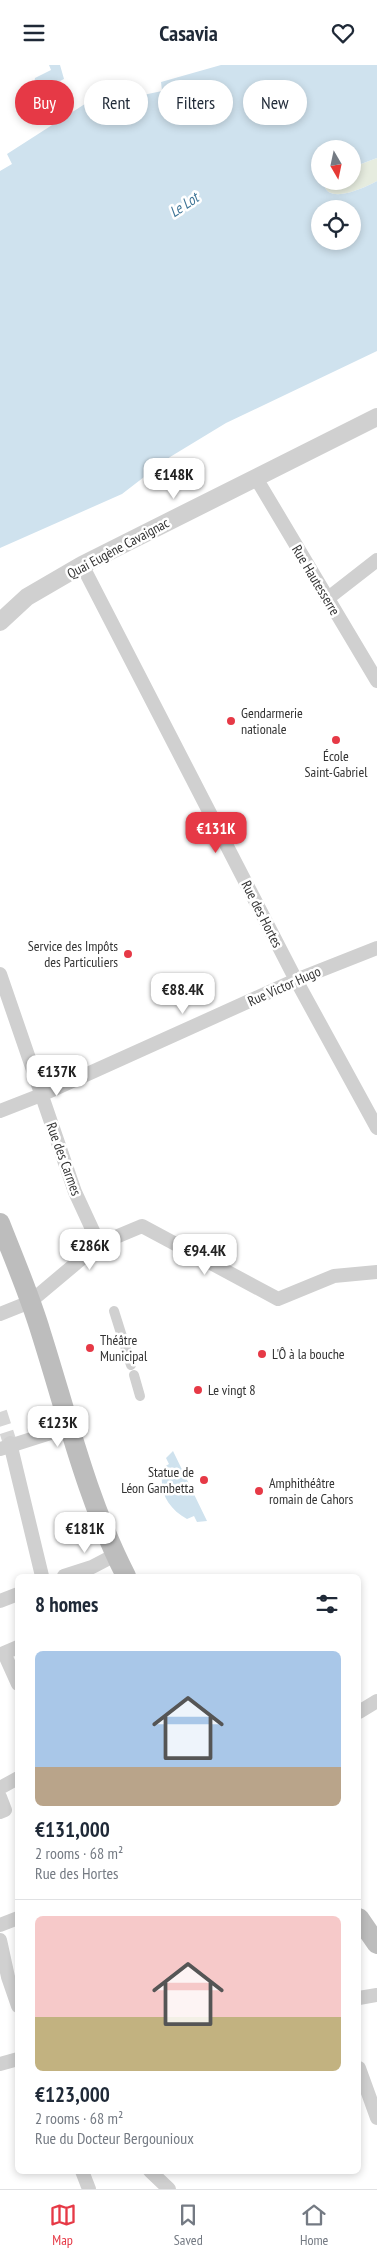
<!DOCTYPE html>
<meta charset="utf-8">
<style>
body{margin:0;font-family:"PT Sans Narrow",sans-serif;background:#f2f2f3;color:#1f2937;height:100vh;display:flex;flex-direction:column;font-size:19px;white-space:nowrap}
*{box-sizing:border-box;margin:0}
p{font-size:16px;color:#747a83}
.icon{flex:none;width:28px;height:28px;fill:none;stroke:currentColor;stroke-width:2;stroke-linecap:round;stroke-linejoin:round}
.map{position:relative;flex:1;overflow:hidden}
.side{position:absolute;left:15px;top:1509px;width:346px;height:600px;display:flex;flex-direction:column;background:#fff;border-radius:8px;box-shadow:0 2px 8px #0003}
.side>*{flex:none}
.guide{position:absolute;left:15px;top:15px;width:348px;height:45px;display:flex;gap:10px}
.needle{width:32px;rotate:171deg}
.buttons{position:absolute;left:311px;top:75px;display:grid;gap:10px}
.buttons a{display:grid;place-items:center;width:50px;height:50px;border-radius:50%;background:#fff;box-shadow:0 2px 8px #0003;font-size:25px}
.price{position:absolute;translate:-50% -42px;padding:0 11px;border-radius:10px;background:#fff;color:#222;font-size:16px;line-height:32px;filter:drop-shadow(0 1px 2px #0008)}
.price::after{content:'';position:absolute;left:50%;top:30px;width:15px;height:11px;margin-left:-8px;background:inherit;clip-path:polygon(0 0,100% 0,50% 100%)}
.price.selected{background:#e63946;color:#fff}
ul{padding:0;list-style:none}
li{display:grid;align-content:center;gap:10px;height:265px;padding:0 20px}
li+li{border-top:1px solid #e0e1e3}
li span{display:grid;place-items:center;height:155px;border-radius:8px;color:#555}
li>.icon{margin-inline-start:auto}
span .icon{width:90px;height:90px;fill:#fffc;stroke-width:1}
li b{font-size:21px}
h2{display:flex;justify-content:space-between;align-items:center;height:60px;padding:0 20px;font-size:21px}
.tag{padding:0 18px;border-radius:22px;background:#fff;box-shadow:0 2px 8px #0003;font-size:18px;line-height:45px}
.tag.selected{background:#e63946;color:#fff}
header{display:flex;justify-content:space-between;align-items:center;height:65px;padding:0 20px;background:#fff;font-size:22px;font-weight:700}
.menu{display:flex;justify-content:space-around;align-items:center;height:70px;border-top:1px solid #e0e1e3;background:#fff;font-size:14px;color:#747a83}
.menu a{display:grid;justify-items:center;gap:2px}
.menu .selected{color:#e63946}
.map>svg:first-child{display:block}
.green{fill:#e6ecdf}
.water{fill:#cfe2ee;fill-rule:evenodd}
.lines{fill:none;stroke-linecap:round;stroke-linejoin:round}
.minor-tunnel{stroke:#d6d6d6;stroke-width:14;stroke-dasharray:14 7;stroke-linecap:butt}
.pedestrian{stroke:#d0d0d0;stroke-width:10}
.minor{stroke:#d0d0d0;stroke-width:14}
.tertiary{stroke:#d0d0d0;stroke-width:18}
.secondary{stroke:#bdbdbd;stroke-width:20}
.poi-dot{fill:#e63946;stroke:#fff;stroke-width:2}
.labels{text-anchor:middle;stroke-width:5;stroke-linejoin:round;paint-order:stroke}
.street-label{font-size:14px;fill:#333;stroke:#fff}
.poi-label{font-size:14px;fill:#333;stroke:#fff;text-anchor:start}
.water-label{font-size:15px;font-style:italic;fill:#3f7597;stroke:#fff}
</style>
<header><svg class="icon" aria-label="menu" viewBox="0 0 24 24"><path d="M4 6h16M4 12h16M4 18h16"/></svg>Casavia<svg class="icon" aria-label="heart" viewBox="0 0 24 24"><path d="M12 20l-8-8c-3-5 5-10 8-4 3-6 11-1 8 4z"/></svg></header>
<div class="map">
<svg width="377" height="2124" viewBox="0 0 377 2124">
<rect width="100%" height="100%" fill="#fff"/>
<!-- green -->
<path class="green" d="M377 93V116C366 122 329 140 324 120L327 116H352L353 102Z"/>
<!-- water -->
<path class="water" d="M49 0H60L64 14 42 25 37 23 34 18 35 13 51 5Z
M221 0H377V93L353 102 352 84H320V116H327L324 120C329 140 366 122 377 116V286L226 358 170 392 122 429 0 483V106L12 99 7 89 88 37 93 42 103 31 127 26 129 33 162 26 161 17ZM320 144H352V176H320Z
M173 1386 207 1456 197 1457 194 1451 187 1454C167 1443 157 1424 164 1402L169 1399 166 1393Z"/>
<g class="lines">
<!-- minor-tunnel -->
<path class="minor-tunnel" d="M0 1347 10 1378"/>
<!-- pedestrian -->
<path class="pedestrian" d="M114 1246 131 1300
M134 1310 140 1331"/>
<!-- minor -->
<path class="minor" d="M256 413 377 616
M82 500 296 915 377 1063
M327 534 377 495
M0 909 75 1127 99 1179
M0 1046 41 1030 296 915 377 883
M0 1249 30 1237 99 1179 142 1161 278 1234 334 1211 377 1207
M10 1378 42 1511
M0 1384 69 1362
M64 1511 92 1502 115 1490
M0 1536 18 1529
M18 1582 4 1588 18 1619
M359 1647 377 1636
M0 1723 18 1713
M0 1732 5 1745 0 1747
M0 1860 18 1853
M0 1875 8 1912 18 1941
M359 1933 377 1930
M0 1999 18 1994
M359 2003 377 2053
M82 2106 89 2124
M150 2106 169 2124"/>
<!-- tertiary -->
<path class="tertiary" d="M0 557 27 532 82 500 377 352"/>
<!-- secondary -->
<path class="secondary" d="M0 1158C14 1194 30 1231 41 1268 67 1350 87 1435 126 1511
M359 1853 377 1879"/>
</g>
<!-- markers -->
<g class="poi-dot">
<circle cx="231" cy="656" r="5"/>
<circle cx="336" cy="675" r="5"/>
<circle cx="128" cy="889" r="5"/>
<circle cx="90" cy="1283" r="5"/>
<circle cx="262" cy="1289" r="5"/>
<circle cx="198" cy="1325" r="5"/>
<circle cx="204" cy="1415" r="5"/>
<circle cx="259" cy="1426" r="5"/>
</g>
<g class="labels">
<!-- street labels -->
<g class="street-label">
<text transform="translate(118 483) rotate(-28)" y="5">Quai Eugène Cavaignac</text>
<text transform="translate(316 515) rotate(59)" y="5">Rue Hautesserre</text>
<text transform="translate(262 849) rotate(63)" y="5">Rue des Hortes</text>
<text transform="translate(284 921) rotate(-24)" y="5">Rue Victor Hugo</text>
<text transform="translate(64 1094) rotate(70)" y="5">Rue des Carmes</text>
</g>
<!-- poi labels -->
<g class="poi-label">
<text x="241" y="653">Gendarmerie<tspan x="241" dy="16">nationale</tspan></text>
<text x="336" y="696" text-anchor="middle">École<tspan x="336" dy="16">Saint-Gabriel</tspan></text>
<text x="118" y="886" text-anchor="end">Service des Impôts<tspan x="118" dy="16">des Particuliers</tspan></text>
<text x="100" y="1280">Théâtre<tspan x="100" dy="16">Municipal</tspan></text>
<text x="272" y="1294">L'Ô à la bouche</text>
<text x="208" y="1330">Le vingt 8</text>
<text x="194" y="1412" text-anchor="end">Statue de<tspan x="194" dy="16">Léon Gambetta</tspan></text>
<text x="269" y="1423">Amphithéâtre<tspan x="269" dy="16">romain de Cahors</tspan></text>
</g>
<!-- water labels -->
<g class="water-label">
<text transform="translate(184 140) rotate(-34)" y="5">Le Lot</text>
</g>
</g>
</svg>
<div class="buttons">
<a><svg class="needle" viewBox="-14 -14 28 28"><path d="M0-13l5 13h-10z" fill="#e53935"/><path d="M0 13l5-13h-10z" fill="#747a83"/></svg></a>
<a><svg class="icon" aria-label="locate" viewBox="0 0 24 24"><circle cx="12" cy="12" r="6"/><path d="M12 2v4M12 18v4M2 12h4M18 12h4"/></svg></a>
</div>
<b class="price" style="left:174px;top:435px">€148K</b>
<b class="price selected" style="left:216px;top:789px">€131K</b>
<b class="price" style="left:183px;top:950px">€88.4K</b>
<b class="price" style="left:57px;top:1032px">€137K</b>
<b class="price" style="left:90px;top:1206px">€286K</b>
<b class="price" style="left:205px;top:1211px">€94.4K</b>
<b class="price" style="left:58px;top:1383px">€123K</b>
<b class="price" style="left:85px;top:1489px">€181K</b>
<div class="guide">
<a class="tag selected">Buy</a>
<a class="tag">Rent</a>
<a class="tag">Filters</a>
<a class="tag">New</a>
</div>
<section class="side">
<h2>8 homes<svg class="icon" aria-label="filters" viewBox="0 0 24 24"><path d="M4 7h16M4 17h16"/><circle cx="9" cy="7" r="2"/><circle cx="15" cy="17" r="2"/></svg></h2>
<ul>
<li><span style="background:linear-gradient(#a9c7e8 75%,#b9a48a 0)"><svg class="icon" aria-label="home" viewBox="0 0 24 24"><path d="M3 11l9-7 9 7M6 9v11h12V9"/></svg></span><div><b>€131,000</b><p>2 rooms · 68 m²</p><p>Rue des Hortes</p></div></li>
<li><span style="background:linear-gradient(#f6c9c9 65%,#c2b280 0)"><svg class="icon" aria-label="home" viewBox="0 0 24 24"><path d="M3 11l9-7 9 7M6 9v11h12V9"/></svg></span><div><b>€123,000</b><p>2 rooms · 68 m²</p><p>Rue du Docteur Bergounioux</p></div></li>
</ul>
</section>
</div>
<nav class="menu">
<a class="selected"><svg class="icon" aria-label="map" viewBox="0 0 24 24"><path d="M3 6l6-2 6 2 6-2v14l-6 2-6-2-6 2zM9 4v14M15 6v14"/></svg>Map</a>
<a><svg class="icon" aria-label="saved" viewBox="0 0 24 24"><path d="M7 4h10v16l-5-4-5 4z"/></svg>Saved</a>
<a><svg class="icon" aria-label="home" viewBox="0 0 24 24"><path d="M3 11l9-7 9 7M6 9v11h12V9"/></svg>Home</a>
</nav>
